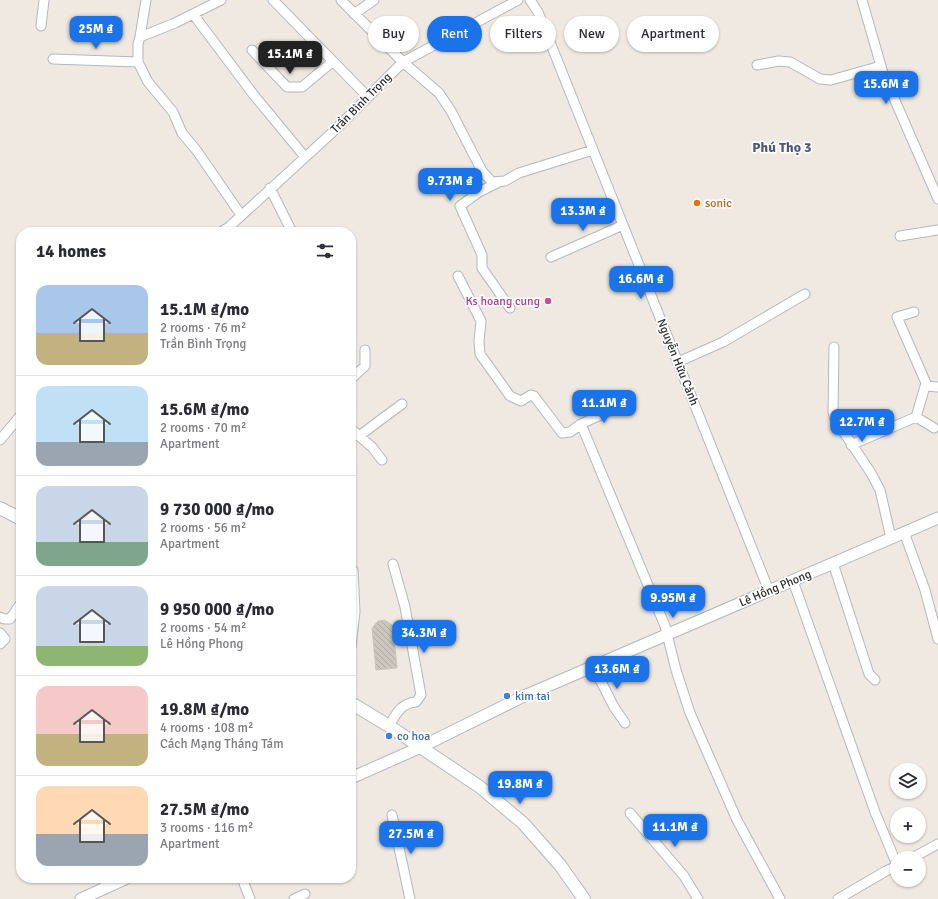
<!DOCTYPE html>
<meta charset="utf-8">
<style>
body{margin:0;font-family:Signika,sans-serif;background:#f7f7f7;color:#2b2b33;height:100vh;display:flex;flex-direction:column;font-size:15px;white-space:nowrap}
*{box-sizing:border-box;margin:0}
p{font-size:13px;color:#7c7c81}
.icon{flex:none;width:22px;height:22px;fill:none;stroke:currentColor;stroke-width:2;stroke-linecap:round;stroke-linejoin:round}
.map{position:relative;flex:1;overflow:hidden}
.details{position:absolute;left:16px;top:227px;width:340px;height:656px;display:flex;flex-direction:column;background:#fff;border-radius:16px;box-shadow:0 1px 3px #0004}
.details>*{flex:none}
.top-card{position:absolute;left:368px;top:16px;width:380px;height:36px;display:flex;gap:8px}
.fabs{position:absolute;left:890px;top:763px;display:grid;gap:8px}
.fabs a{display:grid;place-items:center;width:36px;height:36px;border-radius:50%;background:#fff;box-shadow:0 1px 3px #0004;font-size:20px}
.price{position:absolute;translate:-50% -34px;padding:0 9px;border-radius:8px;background:#1a73e8;color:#fff;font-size:13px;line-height:26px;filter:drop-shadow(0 1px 2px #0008)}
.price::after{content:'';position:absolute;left:50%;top:24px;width:12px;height:9px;margin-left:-6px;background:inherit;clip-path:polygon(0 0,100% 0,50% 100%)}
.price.active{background:#222;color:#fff}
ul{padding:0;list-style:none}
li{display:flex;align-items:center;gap:12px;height:100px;padding:0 20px}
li+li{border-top:1px solid #e1e1e2}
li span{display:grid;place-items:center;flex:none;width:112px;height:80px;border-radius:12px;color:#555}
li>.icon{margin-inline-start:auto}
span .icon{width:48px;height:48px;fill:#fffc;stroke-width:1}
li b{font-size:17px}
h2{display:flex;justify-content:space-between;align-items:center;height:48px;padding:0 20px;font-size:17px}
.chip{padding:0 14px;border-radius:18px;background:#fff;box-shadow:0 1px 3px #0004;font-size:14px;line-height:36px}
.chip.active{background:#1a73e8;color:#fff}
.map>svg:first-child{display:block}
.building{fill:url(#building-back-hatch);stroke:#cbc5ba}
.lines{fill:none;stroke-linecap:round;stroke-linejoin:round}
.minor-casing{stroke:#b4b7c1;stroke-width:11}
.tertiary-casing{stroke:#b4b7c1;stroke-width:13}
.secondary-casing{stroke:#b4b7c1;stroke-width:14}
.minor{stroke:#fff;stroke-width:9}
.tertiary{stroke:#fff;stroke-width:11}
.secondary{stroke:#fff;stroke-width:12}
.food-dot{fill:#e8710a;stroke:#fff;stroke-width:1.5}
.hotel-dot{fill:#d1479c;stroke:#fff;stroke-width:1.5}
.shop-dot{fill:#3f7fe0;stroke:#fff;stroke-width:1.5}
.labels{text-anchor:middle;stroke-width:3.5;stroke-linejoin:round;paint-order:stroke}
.street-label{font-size:12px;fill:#2e2e2e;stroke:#fff}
.food-label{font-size:12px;fill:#c56008;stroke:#fff;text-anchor:start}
.hotel-label{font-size:12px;fill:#b23c85;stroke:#fff;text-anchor:end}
.shop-label{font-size:12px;fill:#366cbe;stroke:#fff;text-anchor:start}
.quarter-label{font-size:14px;font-weight:bold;fill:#4d5680;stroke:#fff}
</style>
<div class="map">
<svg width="938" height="899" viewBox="0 0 938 899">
<defs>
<pattern id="building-back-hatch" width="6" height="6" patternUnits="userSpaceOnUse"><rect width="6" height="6" fill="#cbc7bf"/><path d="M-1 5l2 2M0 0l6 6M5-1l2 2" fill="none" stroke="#afaba4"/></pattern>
</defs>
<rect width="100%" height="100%" fill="#efe9e1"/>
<!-- building -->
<path class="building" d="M385 620 393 626 397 668 376 670 372 628 378 621Z"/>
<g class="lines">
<!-- minor casing -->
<g class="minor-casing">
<path id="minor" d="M221 0 175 23 140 37 138 44V62L148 82 173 112 182 133 197 151 241 215
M273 0 368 97
M341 0 403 62 439 93 451 111 482 171 492 182 505 181 519 173 593 150
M530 0 538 12 769 591
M862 0 883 73 938 199
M193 14 253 94 305 157
M354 14 374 0
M41 26 44 0
M140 37 146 0
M252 50 287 87H302L332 62
M53 59 138 62
M757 65 779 61 790 62 820 79 831 80 881 66
M497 183 479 192 460 206 482 255V268L510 308
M270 188 292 232
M221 232 229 227 336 129 403 62 518 0
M900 236 938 230
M551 257 623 225
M458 276 481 321 479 341 480 354 510 396 521 401 531 395 534 396 562 433 570 432 581 424 665 626 676 670 690 713 737 820 780 899
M914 312 897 317 926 383 916 417
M834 347 833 412 835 419 871 473 880 490 891 538
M678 362 723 342 805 294
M351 379 365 366V350
M926 386 938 387
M581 424 618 407
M351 429 372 447 382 460
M359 436 402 404
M0 440 21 415
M851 445 916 417 934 428
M904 532 925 590 938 639
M833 563 869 674 875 680
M793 581 875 812 897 865
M0 617 4 619H10L21 603
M0 633 5 639 0 644
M351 647 355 612 353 570
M593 666 614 707 625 723
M389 726C396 714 401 703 416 702L421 695 405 607 393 564
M630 813 684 876 698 899
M392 815 410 899
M912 858 938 844
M103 878 107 887
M242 878 250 899
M294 899 305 894
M838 899 886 871 897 866"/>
</g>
<!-- tertiary casing -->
<g class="tertiary-casing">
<path id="tertiary" d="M351 778 421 747 522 697 938 518
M81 899 127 878"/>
</g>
<!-- secondary casing -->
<g class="secondary-casing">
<path id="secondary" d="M0 508 21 519
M351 703 389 726 480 787 523 823 560 865 584 899"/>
</g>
<!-- minor -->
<use href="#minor" class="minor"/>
<!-- tertiary -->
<use href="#tertiary" class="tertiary"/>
<!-- secondary -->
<use href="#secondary" class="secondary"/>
</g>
<!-- markers -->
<circle class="food-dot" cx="697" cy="203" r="4"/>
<circle class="hotel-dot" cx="548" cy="301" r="4"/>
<g class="shop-dot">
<circle cx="507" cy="696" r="4"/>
<circle cx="389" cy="736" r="4"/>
</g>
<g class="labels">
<!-- street labels -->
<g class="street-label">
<text transform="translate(361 103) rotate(-45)" y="4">Trần Bình Trọng</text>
<text transform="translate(678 362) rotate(68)" y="4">Nguyễn Hữu Cảnh</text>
<text transform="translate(775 588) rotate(-23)" y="4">Lê Hồng Phong</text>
</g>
<!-- food labels -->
<g class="food-label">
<text x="705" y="207">sonic</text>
</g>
<!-- hotel labels -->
<g class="hotel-label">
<text x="540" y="305">Ks hoang cung</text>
</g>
<!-- shop labels -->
<g class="shop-label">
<text x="515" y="700">kim tai</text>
<text x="397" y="740">co hoa</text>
</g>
<!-- quarter labels -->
<g class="quarter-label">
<text x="782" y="152">Phú Thọ 3</text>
</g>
</g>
</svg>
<div class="fabs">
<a><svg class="icon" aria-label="layers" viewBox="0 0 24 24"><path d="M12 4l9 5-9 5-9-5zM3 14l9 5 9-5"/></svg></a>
<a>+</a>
<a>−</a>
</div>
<b class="price" style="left:96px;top:50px">25M ₫</b>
<b class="price active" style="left:290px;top:75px">15.1M ₫</b>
<b class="price" style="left:886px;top:105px">15.6M ₫</b>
<b class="price" style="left:450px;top:202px">9.73M ₫</b>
<b class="price" style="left:583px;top:232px">13.3M ₫</b>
<b class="price" style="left:641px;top:300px">16.6M ₫</b>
<b class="price" style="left:604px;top:424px">11.1M ₫</b>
<b class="price" style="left:862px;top:443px">12.7M ₫</b>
<b class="price" style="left:673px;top:619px">9.95M ₫</b>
<b class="price" style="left:424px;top:654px">34.3M ₫</b>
<b class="price" style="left:617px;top:690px">13.6M ₫</b>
<b class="price" style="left:520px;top:805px">19.8M ₫</b>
<b class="price" style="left:675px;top:848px">11.1M ₫</b>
<b class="price" style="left:411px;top:855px">27.5M ₫</b>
<div class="top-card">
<a class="chip">Buy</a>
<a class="chip active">Rent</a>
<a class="chip">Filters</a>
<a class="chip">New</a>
<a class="chip">Apartment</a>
</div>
<section class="details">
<h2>14 homes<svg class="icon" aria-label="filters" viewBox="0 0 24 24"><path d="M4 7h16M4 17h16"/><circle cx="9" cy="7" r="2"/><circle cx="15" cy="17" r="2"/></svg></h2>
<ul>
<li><span style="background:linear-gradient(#a9c7e8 60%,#c2b280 0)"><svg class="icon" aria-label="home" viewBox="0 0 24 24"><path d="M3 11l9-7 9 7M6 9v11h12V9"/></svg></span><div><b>15.1M ₫/mo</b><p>2 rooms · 76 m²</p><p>Trần Bình Trọng</p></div></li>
<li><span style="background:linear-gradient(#bfe0f5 70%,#9aa5b1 0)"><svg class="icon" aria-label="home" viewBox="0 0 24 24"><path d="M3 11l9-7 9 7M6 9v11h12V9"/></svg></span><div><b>15.6M ₫/mo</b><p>2 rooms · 70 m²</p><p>Apartment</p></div></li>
<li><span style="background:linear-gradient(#c9d6e8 70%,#7fa58c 0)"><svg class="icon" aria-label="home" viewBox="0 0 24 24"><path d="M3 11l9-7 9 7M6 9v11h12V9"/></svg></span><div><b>9 730 000 ₫/mo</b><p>2 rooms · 56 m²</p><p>Apartment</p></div></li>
<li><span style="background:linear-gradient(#c9d6e8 75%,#8fb573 0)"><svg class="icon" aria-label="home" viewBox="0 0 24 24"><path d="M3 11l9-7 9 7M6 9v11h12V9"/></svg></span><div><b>9 950 000 ₫/mo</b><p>2 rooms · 54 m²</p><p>Lê Hồng Phong</p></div></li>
<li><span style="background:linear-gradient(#f6c9c9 60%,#c2b280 0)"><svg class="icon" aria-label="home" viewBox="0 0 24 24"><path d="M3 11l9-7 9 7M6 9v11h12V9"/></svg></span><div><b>19.8M ₫/mo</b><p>4 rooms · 108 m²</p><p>Cách Mạng Tháng Tám</p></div></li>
<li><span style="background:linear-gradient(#ffd9b3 60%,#9aa5b1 0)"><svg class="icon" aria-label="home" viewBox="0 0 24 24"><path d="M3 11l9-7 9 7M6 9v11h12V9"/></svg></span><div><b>27.5M ₫/mo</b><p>3 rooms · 116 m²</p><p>Apartment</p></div></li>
</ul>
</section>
</div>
